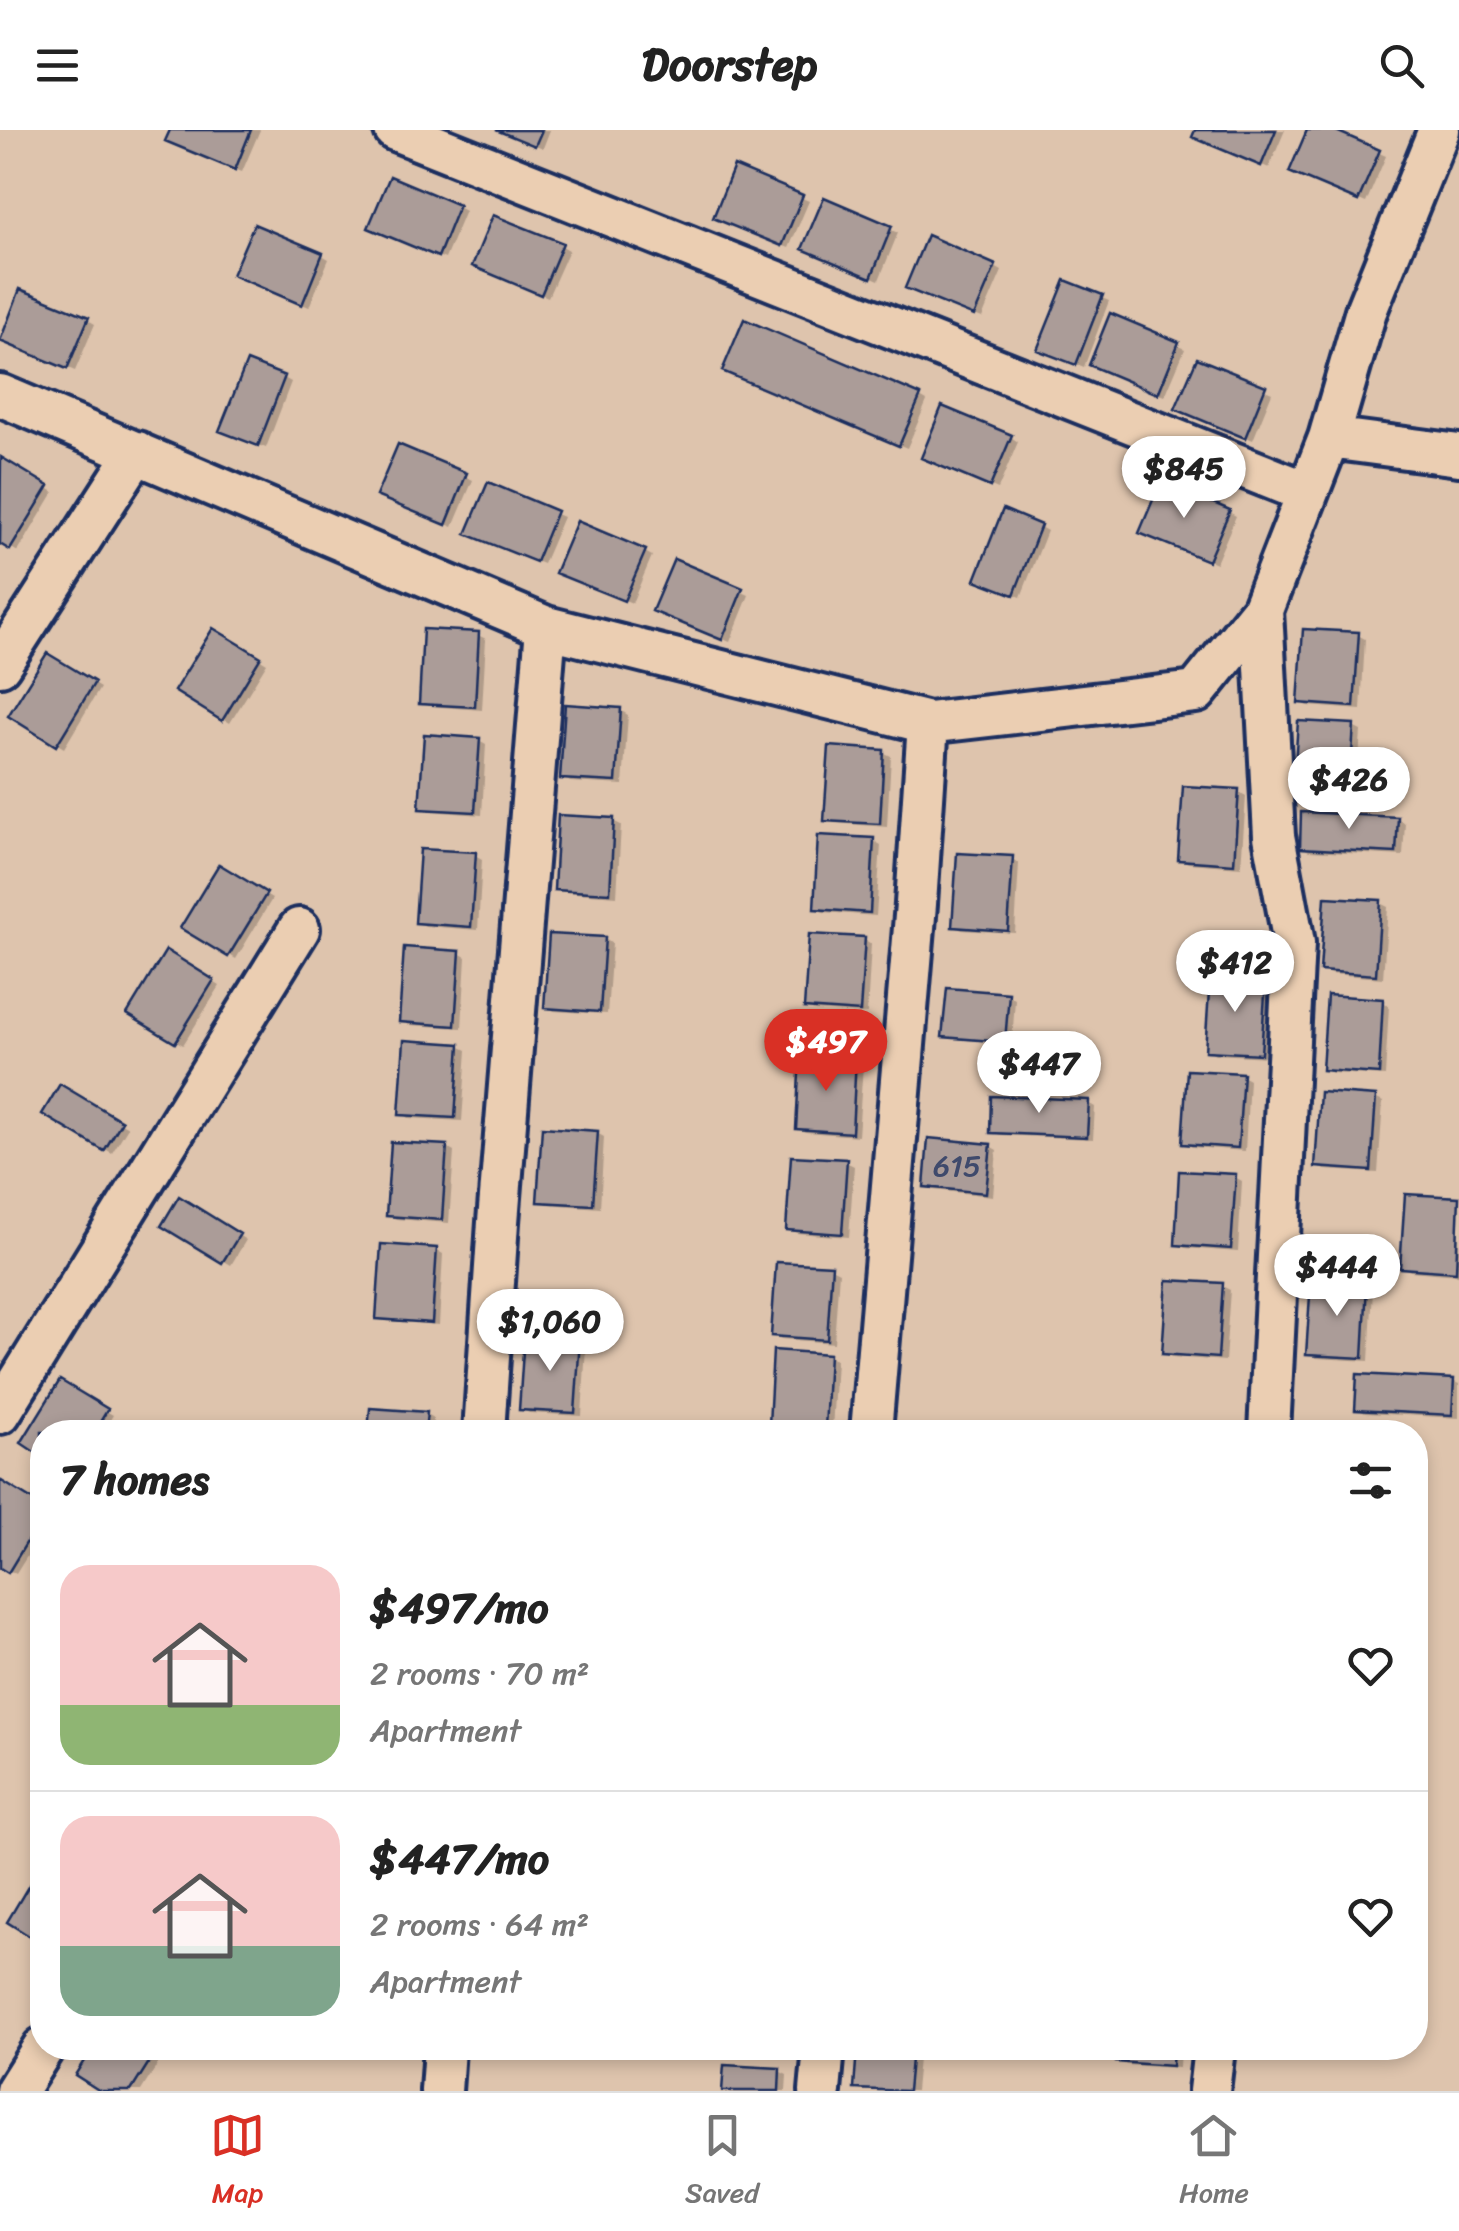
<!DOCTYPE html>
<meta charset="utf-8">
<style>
body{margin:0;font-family:Sriracha,sans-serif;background:#f2f2f2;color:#222;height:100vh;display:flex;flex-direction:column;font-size:38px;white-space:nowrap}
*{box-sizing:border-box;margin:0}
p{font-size:32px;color:#767676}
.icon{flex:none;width:55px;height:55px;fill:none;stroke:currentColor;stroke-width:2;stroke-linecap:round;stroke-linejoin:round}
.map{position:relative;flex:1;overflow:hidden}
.side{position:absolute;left:30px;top:1290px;width:1398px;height:640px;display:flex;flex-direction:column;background:#fff;border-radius:40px;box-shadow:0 5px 15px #0003}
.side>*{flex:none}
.price{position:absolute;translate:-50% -85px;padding:0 22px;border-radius:35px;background:#fff;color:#222;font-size:32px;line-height:65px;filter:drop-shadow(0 2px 5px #0008)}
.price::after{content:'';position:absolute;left:50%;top:60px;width:30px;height:22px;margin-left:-15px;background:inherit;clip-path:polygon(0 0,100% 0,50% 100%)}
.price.current{background:#d93025;color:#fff}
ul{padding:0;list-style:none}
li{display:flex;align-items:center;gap:30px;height:250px;padding:0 30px}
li+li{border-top:2px solid #e0e0e0}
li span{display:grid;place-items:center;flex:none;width:280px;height:200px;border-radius:30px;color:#555}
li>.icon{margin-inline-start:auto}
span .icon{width:120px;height:120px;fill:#fffc;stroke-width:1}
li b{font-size:42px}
h2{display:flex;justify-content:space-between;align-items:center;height:120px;padding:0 30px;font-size:42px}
header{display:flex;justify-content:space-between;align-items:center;height:130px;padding:0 30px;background:#fff;font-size:45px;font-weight:800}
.tab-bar{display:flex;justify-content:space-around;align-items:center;height:140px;border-top:2px solid #e0e0e0;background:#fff;font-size:28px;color:#767676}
.tab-bar a{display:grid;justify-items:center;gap:5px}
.tab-bar .current{color:#d93025}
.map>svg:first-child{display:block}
.shadow{fill:#0003}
.building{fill:#ab9c98;stroke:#1b2f5e;stroke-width:2.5}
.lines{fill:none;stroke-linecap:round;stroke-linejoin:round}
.street-casing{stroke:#1b2f5e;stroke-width:48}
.street{stroke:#ebceb2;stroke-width:40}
.labels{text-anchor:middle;stroke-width:8;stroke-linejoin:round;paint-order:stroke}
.number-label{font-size:30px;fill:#3f4a6c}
</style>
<header><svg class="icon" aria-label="menu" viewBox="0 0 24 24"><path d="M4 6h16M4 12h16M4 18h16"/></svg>Doorstep<svg class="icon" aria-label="search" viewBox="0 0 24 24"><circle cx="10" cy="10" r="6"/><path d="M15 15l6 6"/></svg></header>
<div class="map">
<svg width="1459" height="1961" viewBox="0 0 1459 1961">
<rect width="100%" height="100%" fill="#dec4ad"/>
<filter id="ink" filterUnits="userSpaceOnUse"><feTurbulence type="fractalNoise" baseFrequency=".01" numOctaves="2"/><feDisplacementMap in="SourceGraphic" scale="20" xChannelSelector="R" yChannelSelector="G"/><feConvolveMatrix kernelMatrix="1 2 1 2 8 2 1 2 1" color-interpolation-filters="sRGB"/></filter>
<g filter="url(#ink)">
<!-- shadow -->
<path class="shadow" d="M173 0H260L242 42 175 14Z
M499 0H550L543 18Z
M1197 0H1285L1269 38 1202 10Z
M1309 0H1327L1386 26 1366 73 1299 45Z
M736 39 809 71 789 118 723 91Z
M825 70 898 103 879 150 812 122Z
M458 77 465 81 445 129 379 101Z
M562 116 569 120 548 167 482 139Z
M322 125 329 129 309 177 243 148Z
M995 137 1002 141 982 188 915 161Z
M1066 153 1109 171 1084 237 1048 223Z
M1111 187 1185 219 1165 266 1099 238Z
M88 190 95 194 75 241 9 213Z
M1198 231 1272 263 1253 310 1185 282Z
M732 244 920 267 927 271 907 318Z
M284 248 291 252 266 318 229 304Z
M1011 307 1018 312 998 359 931 331Z
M399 317 473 350 453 397 387 369Z
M2 331 54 362 18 422 0 411Z
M489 355 563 387 543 434 476 407Z
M1229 382 1236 386 1216 433 1149 406Z
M1040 397 1047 401 1021 467 985 453Z
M645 422 652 426 632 473 566 446Z
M676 432 749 465 730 512 663 484Z
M214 501 267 533 230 593 178 560Z
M478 505 486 509 482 580 429 576 421 572Z
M1358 505 1365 509 1361 580 1308 576 1301 572Z
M48 526 100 558 64 618 11 586Z
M620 580 628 585 623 655 570 652 563 647Z
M1353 597 1361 601 1356 672 1303 668 1296 664Z
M479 610 486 614 482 685 429 681 422 677Z
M883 622 891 626 887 697 834 693 826 689Z
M1239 662 1246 666 1241 737 1188 733 1181 729Z
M1397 689 1405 693 1403 726 1309 721 1302 717Z
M613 691 621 695 617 766 563 762 556 758Z
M874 711 881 715 876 786 823 782 816 778Z
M475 725 482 729 478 800 425 796 418 792Z
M1012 729 1019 733 1015 803 962 800 954 796Z
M220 738 272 769 236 829 183 797Z
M1380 773 1388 777 1383 848 1330 844 1323 840Z
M605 809 612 814 607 884 554 881 547 876Z
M864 809 871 814 867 884 814 881 807 877Z
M167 823 220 856 183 915 130 883Z
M459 823 466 827 462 898 409 895 402 890Z
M1265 852 1272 856 1268 927 1215 924 1208 920Z
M1008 865 1015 869 1012 914 952 909 945 905Z
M1382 872 1389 876 1385 946 1332 943 1325 939Z
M459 916 467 920 462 991 409 988 402 983Z
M856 931 863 935 858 1006 805 1002 798 998Z
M1242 946 1249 950 1245 1021 1192 1017 1185 1013Z
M61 957 128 997 112 1023 45 983Z
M1375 968 1383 972 1378 1043 1325 1040 1318 1035Z
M1088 973 1095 977 1093 1009 1000 1005 992 1001Z
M597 1003 604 1007 600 1078 547 1074 540 1070Z
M990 1016 997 1020 993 1066 934 1060 927 1056Z
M447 1018 454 1022 449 1093 396 1089 389 1085Z
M846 1032 854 1036 849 1107 796 1103 789 1099Z
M1235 1047 1242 1051 1238 1122 1185 1118 1177 1114Z
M1407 1067 1459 1070V1145L1410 1141 1403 1137Z
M180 1069 246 1110 231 1135 164 1096Z
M436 1120 443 1124 439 1195 386 1191 379 1187Z
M831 1138 839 1142 834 1213 781 1209 774 1205Z
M1222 1156 1230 1160 1225 1231 1172 1227 1165 1223Z
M1366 1156 1373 1160 1369 1231 1316 1228 1309 1223Z
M579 1211 586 1216 582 1286 529 1283 522 1279Z
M829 1226 836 1230 832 1301 779 1298 772 1294Z
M1453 1251 1459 1254V1288L1365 1283 1358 1279Z
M60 1254 113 1285 103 1302H42V1324L24 1313Z
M372 1281 426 1284 433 1288 432 1302H371Z
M0 1353 42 1379V1402L16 1444 0 1435Z
M95 1918H168L141 1961H105L78 1945Z
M860 1918H919L915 1961H861L856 1958Z
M1119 1918H1180L1179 1938 1126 1935 1119 1931Z
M779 1941 787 1945 786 1961H725Z"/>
<!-- building -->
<path class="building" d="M170 0H251L235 40 165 11Z
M496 0H542L535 16Z
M1195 0H1276L1261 36 1192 7Z
M1307 0H1334L1380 20 1358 71 1289 42Z
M734 36 803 65 782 116 713 88Z
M390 46 459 75 438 127 368 98Z
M824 67 892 96 871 148 802 119Z
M493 85 563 113 541 165 472 136Z
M254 94 323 123 302 175 232 145Z
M927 105 996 135 974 186 905 158Z
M1065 150 1103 165 1076 235 1037 220Z
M20 159 89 187 67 239 0 211Z
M1110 183 1179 212 1158 264 1089 235Z
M744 189 921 265 899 316 722 241Z
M1197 228 1266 256 1245 308 1175 279Z
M247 231 285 246 258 316 219 301Z
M942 276 1012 305 990 357 921 328Z
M398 314 467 343 446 395 376 366Z
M1 327 49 356 10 420 0 414Z
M1161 351 1230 380 1208 431 1139 403Z
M488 352 557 381 536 432 466 404Z
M1003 379 1041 395 1014 465 975 450Z
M577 391 646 420 624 471 555 443Z
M674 429 743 458 722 510 652 481Z
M213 498 261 527 222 591 174 561Z
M423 499 479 502 475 577 419 574Z
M1303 499 1359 502 1354 577 1298 573Z
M47 523 95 552 56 616 8 586Z
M565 574 621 578 616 652 560 649Z
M1298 591 1354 594 1349 669 1293 665Z
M424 604 480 608 475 682 419 679Z
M829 616 884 620 880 694 824 691Z
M1183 656 1239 659 1234 734 1178 730Z
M1301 682 1398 687 1396 723 1300 718Z
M558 685 614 688 610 763 554 760Z
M818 705 874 708 870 783 814 779Z
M420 719 476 722 471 797 415 793Z
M957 723 1013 726 1008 801 952 797Z
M219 734 267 763 228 827 180 798Z
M1325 767 1381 770 1376 845 1320 841Z
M549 804 605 807 600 882 544 878Z
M809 804 865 807 860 882 804 878Z
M404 817 460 821 455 896 399 892Z
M166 820 214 850 175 913 127 884Z
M1210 846 1266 850 1261 924 1205 921Z
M947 858 1009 863 1005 912 942 907Z
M1327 865 1383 869 1379 944 1322 940Z
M404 910 460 914 455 988 399 985Z
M800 925 856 928 852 1003 796 999Z
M1187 940 1243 943 1238 1018 1182 1014Z
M60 954 122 991 104 1021 42 984Z
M1320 962 1376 966 1371 1041 1315 1037Z
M991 966 1089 970 1087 1007 990 1003Z
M542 997 598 1001 593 1075 537 1072Z
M928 1008 991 1014 986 1063 924 1057Z
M391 1012 447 1015 442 1090 386 1086Z
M791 1026 847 1029 842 1104 786 1100Z
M1179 1041 1236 1044 1231 1119 1175 1115Z
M1405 1064 1459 1067 1456 1142 1400 1138Z
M179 1066 240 1104 222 1133 161 1096Z
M381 1114 437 1118 432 1193 376 1189Z
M776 1132 832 1135 827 1210 771 1206Z
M1167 1150 1223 1153 1218 1228 1162 1224Z
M1311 1150 1367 1154 1363 1228 1306 1225Z
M524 1206 580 1209 575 1283 519 1280Z
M773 1220 829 1224 825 1299 769 1295Z
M1357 1244 1454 1249 1452 1285 1355 1280Z
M60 1250 108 1279 94 1302H42V1327L21 1313Z
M370 1278 427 1282 425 1302H368Z
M0 1350 42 1376V1387L8 1443 0 1438Z
M42 1733V1814L7 1792Z
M92 1918H158L131 1961H100L75 1945Z
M857 1918H912L908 1961 854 1959Z
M1117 1918H1173L1172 1936 1116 1932Z
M724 1935 780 1938 779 1961H722Z"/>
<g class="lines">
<!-- street casing -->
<g class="street-casing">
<path id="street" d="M395 0 1306 362
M0 265 546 497 928 593 1196 562 1262 480 1329 308 1366 181 1439 0
M1329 308 1459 325
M1262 480 1274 706 1294 813 1269 1302
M0 535 137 322
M0 1283 299 799
M484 1302 498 1092 546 497
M871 1302 916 774 928 593
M16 1961 43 1918
M441 1961 444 1918
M820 1961 824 1918
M1209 1961 1214 1918"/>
</g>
<!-- street -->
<use href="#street" class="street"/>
</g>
</g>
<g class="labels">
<!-- number labels -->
<g class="number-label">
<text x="957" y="1046">615</text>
</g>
</g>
</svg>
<b class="price" style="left:1184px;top:391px">$845</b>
<b class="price" style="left:1349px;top:702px">$426</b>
<b class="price" style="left:1235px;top:885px">$412</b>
<b class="price current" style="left:826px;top:964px">$497</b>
<b class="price" style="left:1039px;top:986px">$447</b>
<b class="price" style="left:1337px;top:1189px">$444</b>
<b class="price" style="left:550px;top:1244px">$1,060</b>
<section class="side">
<h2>7 homes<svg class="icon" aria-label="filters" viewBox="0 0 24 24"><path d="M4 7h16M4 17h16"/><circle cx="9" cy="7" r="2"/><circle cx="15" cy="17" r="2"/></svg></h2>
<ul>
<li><span style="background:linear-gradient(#f6c9c9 70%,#8fb573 0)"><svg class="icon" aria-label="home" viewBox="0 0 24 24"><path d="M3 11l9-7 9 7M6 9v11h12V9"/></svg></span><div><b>$497/mo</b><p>2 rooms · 70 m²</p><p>Apartment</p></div><svg class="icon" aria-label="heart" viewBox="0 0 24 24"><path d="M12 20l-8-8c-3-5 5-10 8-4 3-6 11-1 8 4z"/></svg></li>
<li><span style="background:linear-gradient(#f6c9c9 65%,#7fa58c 0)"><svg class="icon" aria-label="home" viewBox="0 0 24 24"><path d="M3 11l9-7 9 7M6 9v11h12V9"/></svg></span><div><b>$447/mo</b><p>2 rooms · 64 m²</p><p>Apartment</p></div><svg class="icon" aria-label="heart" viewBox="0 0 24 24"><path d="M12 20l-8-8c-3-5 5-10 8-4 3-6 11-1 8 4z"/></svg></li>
</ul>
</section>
</div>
<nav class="tab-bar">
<a class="current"><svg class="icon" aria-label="map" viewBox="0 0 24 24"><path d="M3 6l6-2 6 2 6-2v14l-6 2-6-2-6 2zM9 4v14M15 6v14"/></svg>Map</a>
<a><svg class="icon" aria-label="saved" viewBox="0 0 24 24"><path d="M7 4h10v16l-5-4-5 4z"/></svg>Saved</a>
<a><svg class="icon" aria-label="home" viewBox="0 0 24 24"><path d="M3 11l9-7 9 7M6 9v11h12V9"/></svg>Home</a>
</nav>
